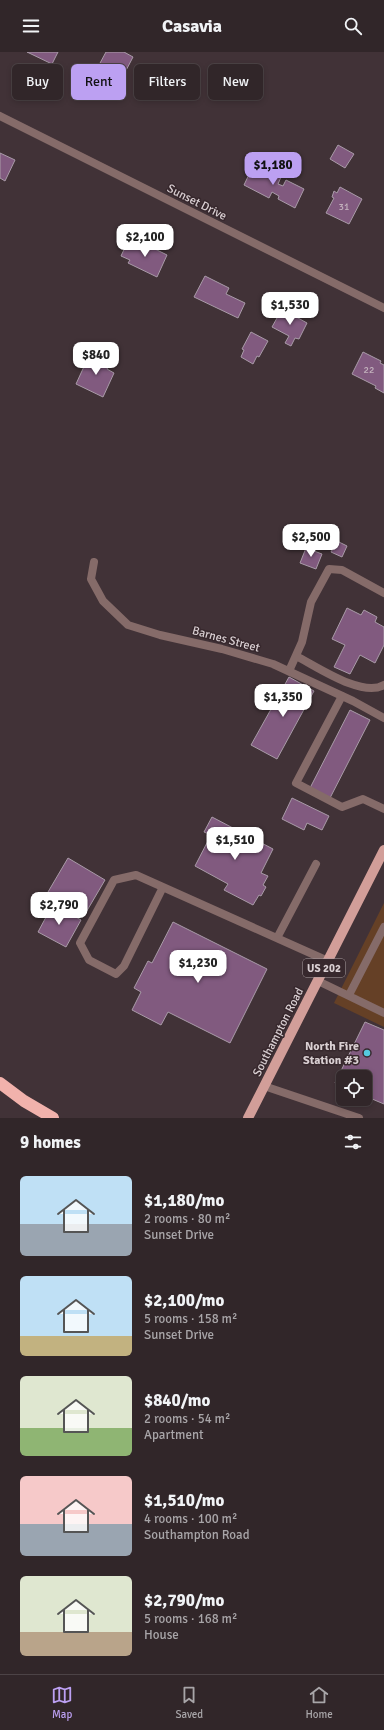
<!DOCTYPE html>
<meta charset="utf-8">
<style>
body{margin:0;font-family:Signika,sans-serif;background:#392e31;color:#f1f3f6;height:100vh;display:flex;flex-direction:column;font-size:15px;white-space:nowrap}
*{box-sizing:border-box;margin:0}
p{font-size:13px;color:#a8a5a8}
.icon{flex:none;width:22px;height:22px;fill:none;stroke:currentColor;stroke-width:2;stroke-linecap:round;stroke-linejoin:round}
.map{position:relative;height:1066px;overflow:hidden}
.side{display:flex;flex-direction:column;background:#312629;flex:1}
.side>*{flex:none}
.top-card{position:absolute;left:12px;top:12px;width:360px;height:36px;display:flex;gap:8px}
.buttons{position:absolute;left:336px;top:1018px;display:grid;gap:8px}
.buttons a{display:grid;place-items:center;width:36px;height:36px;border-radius:6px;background:#312629;box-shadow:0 2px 6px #0003,0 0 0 1px #4c4346;font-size:20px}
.price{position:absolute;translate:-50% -34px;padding:0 9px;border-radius:8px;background:#fff;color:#222;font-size:13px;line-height:26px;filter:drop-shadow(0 1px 2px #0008)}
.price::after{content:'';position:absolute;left:50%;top:24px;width:12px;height:9px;margin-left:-6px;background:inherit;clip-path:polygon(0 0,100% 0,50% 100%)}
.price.current{background:#bca0f2;color:#111}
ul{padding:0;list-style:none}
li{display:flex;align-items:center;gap:12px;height:100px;padding:0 20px}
li span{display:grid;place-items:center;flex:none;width:112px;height:80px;border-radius:6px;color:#555}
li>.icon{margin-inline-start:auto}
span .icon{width:48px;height:48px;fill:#fffc;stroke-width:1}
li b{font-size:17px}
h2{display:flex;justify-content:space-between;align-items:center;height:48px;padding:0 20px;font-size:17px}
.tag{padding:0 14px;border-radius:6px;background:#312629;box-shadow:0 2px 6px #0003,0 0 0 1px #4c4346;font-size:14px;line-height:36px}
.tag.current{background:#bca0f2;color:#111}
header{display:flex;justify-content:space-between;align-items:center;height:52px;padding:0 20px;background:#312629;font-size:18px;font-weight:700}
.tab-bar{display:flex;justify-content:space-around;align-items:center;height:56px;border-top:1px solid #4c4346;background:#312629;font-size:11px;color:#a8a5a8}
.tab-bar a{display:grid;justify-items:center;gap:2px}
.tab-bar .current{color:#bca0f2}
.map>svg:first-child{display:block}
.green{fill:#654026}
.building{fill:#815a7f;stroke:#a99ba8}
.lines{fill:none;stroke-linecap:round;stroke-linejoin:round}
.service{stroke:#856b69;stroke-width:8}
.minor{stroke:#856b69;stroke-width:8}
.primary{stroke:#d29e99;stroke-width:10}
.motorway{stroke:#f1b2ac;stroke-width:12}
.poi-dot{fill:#55cadf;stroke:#37282d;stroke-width:1.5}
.labels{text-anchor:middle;stroke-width:3;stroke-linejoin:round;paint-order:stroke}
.number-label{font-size:10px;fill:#c3b2bd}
.shield{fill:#37282d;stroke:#a89da0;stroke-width:1}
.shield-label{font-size:11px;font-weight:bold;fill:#d9cfd2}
.street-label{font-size:12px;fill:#d9cfd2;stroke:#37282d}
.poi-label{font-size:12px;font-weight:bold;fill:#d9cfd2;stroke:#37282d;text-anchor:end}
</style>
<header><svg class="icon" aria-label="menu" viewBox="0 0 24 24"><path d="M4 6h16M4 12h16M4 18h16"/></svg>Casavia<svg class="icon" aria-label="search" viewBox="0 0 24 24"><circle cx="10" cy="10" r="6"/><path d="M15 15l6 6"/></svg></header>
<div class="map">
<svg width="384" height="1066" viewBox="0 0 384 1066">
<rect width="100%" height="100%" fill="#413237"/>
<!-- green -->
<path class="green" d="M384 851V975L334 951Z"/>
<!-- building -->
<path class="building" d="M27 0H58L52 12Z
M106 0H124L133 5 122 26 99 13Z
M338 93 354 102 345 116 330 107Z
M0 101 15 108 5 129 0 126Z
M254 112 281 125 278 132 283 134 286 128 304 137 295 156 278 147 279 144 272 140 269 146 244 133Z
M340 135 362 147 349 172 326 161 334 146 332 145 334 139 337 141Z
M128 189 137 194 139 189 167 203 157 225 128 211 130 208 121 204Z
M205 224 229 236 226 242 245 251 238 266 194 245Z
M282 257 307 271 299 287 295 286 291 294 285 291 289 284 272 275Z
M251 280 268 289 259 305 257 304 253 312 241 305 244 298 242 297Z
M363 300 381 309 380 311 384 313V341L375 336 376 334 352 322Z
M92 303 110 311 107 317 114 321 103 345 76 332 87 308 89 309Z
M337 489 347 494 342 505 331 500Z
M306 496 322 502 316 517 300 511Z
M347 556 361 563 364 558 377 565 375 570 384 575V593L375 611 360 603 350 622 334 615 345 593 332 587Z
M289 625 314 639 277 707 251 693Z
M350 658 370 668 330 746 310 736Z
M292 746 329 764 322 778 307 771 304 778 282 767Z
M212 765 273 797 261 821 268 824 263 833 266 835 261 844 259 843 253 853 224 838 228 832 195 814 211 783 204 780Z
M68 806 105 828 85 862 48 840Z
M53 852 81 868 66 895 38 880Z
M173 870 267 917 230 991 168 960 161 973 132 958 141 940 134 936 148 909 152 911Z
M365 970 384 978V1052L365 1044V1025H343V1035L335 1031Z"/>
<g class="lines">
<!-- service -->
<path class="service" d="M296 604C316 614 362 646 384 633
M289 619 302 590 311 550 329 517 342 518 384 541
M342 644 296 731 342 755 363 747 384 757
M163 835 124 914 116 922 89 908 80 891 114 828 136 823 328 909
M277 886 316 812
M318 929 384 961
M349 943 384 875"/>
<!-- minor -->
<path class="minor" d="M0 64 384 256
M94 510 91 527 103 549 128 573 160 583 222 597 273 612 353 649 384 666
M264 1034 359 1066"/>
<!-- primary -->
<path class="primary" d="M248 1066 384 798"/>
<!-- motorway -->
<path class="motorway" d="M0 1031 24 1049 53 1066"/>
</g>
<!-- markers -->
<circle class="poi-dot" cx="367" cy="1001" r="4"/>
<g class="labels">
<!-- number labels -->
<g class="number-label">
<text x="344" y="158">31</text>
<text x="369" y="321">22</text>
</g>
<!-- shield labels -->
<rect class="shield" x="303" y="907" width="42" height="18" rx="3"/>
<g class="shield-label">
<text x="324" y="920">US 202</text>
</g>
<!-- street labels -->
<g class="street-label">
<text transform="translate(197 150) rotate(27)" y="4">Sunset Drive</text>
<text transform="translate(226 587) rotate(15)" y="4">Barnes Street</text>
<text transform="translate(278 980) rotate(-63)" y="4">Southampton Road</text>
</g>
<!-- poi labels -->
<g class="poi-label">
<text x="359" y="998">North Fire<tspan x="359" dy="14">Station #3</tspan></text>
</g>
</g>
</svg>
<div class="buttons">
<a><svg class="icon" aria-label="locate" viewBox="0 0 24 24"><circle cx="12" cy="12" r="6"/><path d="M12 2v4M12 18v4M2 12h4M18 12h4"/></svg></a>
</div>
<b class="price current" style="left:273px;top:134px">$1,180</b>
<b class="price" style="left:145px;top:206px">$2,100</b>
<b class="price" style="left:290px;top:274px">$1,530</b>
<b class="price" style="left:96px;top:324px">$840</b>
<b class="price" style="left:311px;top:506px">$2,500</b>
<b class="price" style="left:283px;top:666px">$1,350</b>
<b class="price" style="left:235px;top:809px">$1,510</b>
<b class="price" style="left:59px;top:874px">$2,790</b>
<b class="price" style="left:198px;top:932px">$1,230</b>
<div class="top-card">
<a class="tag">Buy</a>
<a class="tag current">Rent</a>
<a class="tag">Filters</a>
<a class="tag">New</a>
</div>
</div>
<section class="side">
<h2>9 homes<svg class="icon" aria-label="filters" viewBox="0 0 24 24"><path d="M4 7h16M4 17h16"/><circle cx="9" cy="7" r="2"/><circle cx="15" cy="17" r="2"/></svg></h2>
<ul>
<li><span style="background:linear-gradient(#bfe0f5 60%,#9aa5b1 0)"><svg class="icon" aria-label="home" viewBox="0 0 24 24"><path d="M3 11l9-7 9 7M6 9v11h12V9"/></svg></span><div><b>$1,180/mo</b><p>2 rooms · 80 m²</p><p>Sunset Drive</p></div></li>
<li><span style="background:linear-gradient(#bfe0f5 75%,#c2b280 0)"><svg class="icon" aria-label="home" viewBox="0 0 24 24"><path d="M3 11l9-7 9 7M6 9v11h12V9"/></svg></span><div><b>$2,100/mo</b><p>5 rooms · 158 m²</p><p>Sunset Drive</p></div></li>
<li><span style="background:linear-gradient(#dfe7d0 65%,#8fb573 0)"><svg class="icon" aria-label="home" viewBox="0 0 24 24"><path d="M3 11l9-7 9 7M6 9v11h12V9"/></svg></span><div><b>$840/mo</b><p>2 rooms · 54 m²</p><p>Apartment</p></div></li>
<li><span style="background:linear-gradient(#f6c9c9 60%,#9aa5b1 0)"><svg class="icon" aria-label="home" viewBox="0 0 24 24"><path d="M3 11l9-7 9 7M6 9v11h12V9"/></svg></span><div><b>$1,510/mo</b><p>4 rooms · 100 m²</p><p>Southampton Road</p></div></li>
<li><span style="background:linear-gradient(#dfe7d0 70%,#b9a48a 0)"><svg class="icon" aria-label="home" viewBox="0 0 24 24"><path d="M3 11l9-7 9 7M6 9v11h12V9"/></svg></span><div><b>$2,790/mo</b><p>5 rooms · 168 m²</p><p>House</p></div></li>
</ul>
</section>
<nav class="tab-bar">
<a class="current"><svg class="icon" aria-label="map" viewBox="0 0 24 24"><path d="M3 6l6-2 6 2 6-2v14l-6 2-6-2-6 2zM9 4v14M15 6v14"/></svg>Map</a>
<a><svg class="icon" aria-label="saved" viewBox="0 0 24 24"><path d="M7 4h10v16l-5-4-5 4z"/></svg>Saved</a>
<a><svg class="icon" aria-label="home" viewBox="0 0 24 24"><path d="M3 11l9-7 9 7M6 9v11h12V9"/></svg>Home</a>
</nav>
